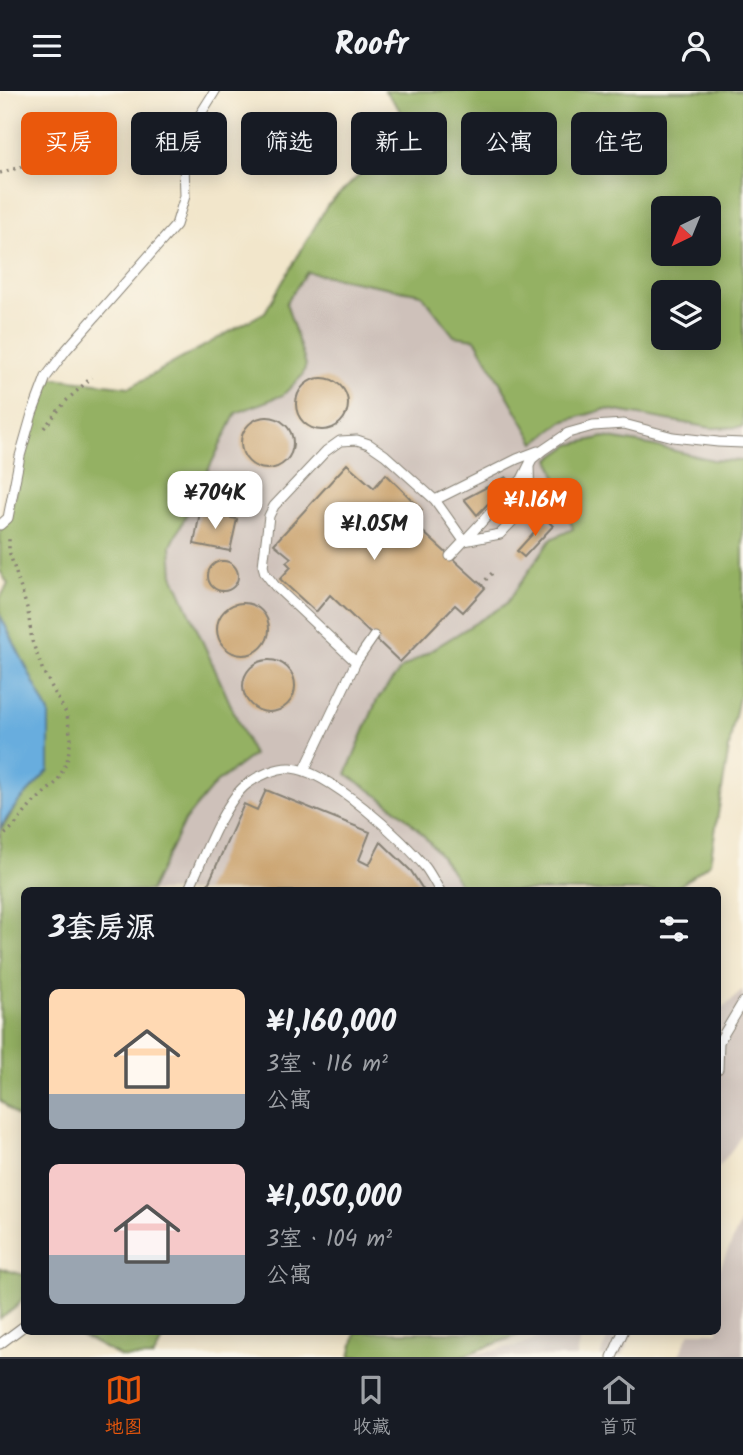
<!DOCTYPE html>
<html lang="zh">
<meta charset="utf-8">
<style>
body{margin:0;font-family:Kalam,"LXGW WenKai TC",sans-serif;background:#242831;color:#f1f3f6;height:100vh;display:flex;flex-direction:column;font-size:26px;white-space:nowrap}
*{box-sizing:border-box;margin:0}
p{font-size:23px;color:#9ea1a6}
.icon{flex:none;width:38px;height:38px;fill:none;stroke:currentColor;stroke-width:2;stroke-linecap:round;stroke-linejoin:round}
.map{position:relative;flex:1;overflow:hidden}
.sheet{position:absolute;left:21px;top:796px;width:700px;height:448px;display:flex;flex-direction:column;background:#171b24;border-radius:10px;box-shadow:0 4px 18px #0003}
.sheet>*{flex:none}
.top-card{position:absolute;left:21px;top:21px;width:702px;height:63px;display:flex;gap:14px}
.needle{width:46px;rotate:223deg}
.controls{position:absolute;left:651px;top:105px;display:grid;gap:14px}
.controls a{display:grid;place-items:center;width:70px;height:70px;border-radius:10px;background:#171b24;box-shadow:0 4px 18px #0003;font-size:35px}
.price{position:absolute;translate:-50% -60px;padding:0 16px;border-radius:14px;background:#fff;color:#222;font-size:23px;line-height:46px;filter:drop-shadow(0 2px 4px #0008)}
.price::after{content:'';position:absolute;left:50%;top:42px;width:21px;height:16px;margin-left:-10px;background:inherit;clip-path:polygon(0 0,100% 0,50% 100%)}
.price.on{background:#ea580c;color:#fff}
ul{padding:0;list-style:none}
li{display:flex;align-items:center;gap:21px;height:175px;padding:0 28px}
li span{display:grid;place-items:center;flex:none;width:196px;height:140px;border-radius:10px;color:#555}
li>.icon{margin-inline-start:auto}
span .icon{width:84px;height:84px;fill:#fffc;stroke-width:1}
li b{font-size:30px}
h2{display:flex;justify-content:space-between;align-items:center;height:84px;padding:0 28px;font-size:30px}
.chip{padding:0 24px;border-radius:10px;background:#171b24;box-shadow:0 4px 18px #0003;font-size:24px;line-height:63px}
.chip.on{background:#ea580c;color:#fff}
header{display:flex;justify-content:space-between;align-items:center;height:91px;padding:0 28px;background:#171b24;font-size:32px;font-weight:700}
.menu{display:flex;justify-content:space-around;align-items:center;height:98px;border-top:2px solid #363941;background:#171b24;font-size:19px;color:#9ea1a6}
.menu a{display:grid;justify-items:center;gap:4px}
.menu .on{color:#ea580c}
.map>svg:first-child{display:block}
.industrial{fill:#cec1ba}
.forest{fill:#94b164;stroke:#586640;stroke-width:2;fill-rule:evenodd}
.water{fill:#67adde;stroke:#42647d;stroke-width:2}
.building{fill:#caa36e}
.lines{fill:none;stroke-linecap:round;stroke-linejoin:round}
.lane-casing{stroke:#878174;stroke-width:11}
.path{stroke:#878174;stroke-width:3.5;stroke-dasharray:2 5;stroke-linecap:butt}
.lane{stroke:#fff;stroke-width:9}
</style>
<header><svg class="icon" aria-label="menu" viewBox="0 0 24 24"><path d="M4 6h16M4 12h16M4 18h16"/></svg>Roofr<svg class="icon" aria-label="person" viewBox="0 0 24 24"><circle cx="12" cy="8" r="4"/><path d="M4 21q1-7 8-7t8 7"/></svg></header>
<div class="map">
<svg width="743" height="1266" viewBox="0 0 743 1266">
<rect width="100%" height="100%" fill="#fbf7ec"/>
<filter id="ink" filterUnits="userSpaceOnUse"><feTurbulence type="fractalNoise" baseFrequency=".0143" numOctaves="2"/><feDisplacementMap in="SourceGraphic" scale="14" xChannelSelector="R" yChannelSelector="G"/><feConvolveMatrix kernelMatrix="1 2 1 2 8 2 1 2 1" color-interpolation-filters="sRGB"/></filter>
<filter id="wash" filterUnits="userSpaceOnUse"><feTurbulence type="fractalNoise" baseFrequency=".00686" numOctaves="4" result="noise"/><feDisplacementMap in="SourceGraphic" scale="28" xChannelSelector="R" yChannelSelector="G"/><feGaussianBlur stdDeviation="1.57" result="paint"/><feColorMatrix in="noise" values="0 0 0 0 0 0 0 0 0 0 0 0 0 0 0 0 0 1.4 0 .05"/><feComposite in="paint" operator="in"/></filter>
<g filter="url(#wash)">
<rect width="100%" height="100%" fill="#f2e6cb"/>
<!-- industrial -->
<path class="industrial" d="M307 180 421 203 454 245 475 248 535 352 562 331 606 318 712 337 743 336V370L713 369 650 354 506 513 432 558 347 683 379 705 423 744 448 775 464 800H150L185 729 216 692 252 664 173 484 171 455 236 322 283 304 306 274 286 212Z
M743 899V1042L734 1056 718 1077V921Z
M743 1126V1266H678L690 1241H718V1181Z
M548 1241H582L577 1266H461L528 1252Z
M610 1241H634L621 1266H600Z"/>
<!-- forest -->
<path class="forest" d="M385 0H743V336L712 337 606 318 562 331 535 352 475 248 454 245 421 203 307 181 286 212 306 274 302 285 283 304 236 322 171 455 173 484 253 664 216 692 185 729 150 800H24V1032L0 1009V741L17 713 49 679V622L0 524V507L8 493 0 480V433L8 427 46 286 130 296 265 221 327 115 412 34ZM663 117H709V163H663ZM663 201H709V247H663Z
M604 346 650 354 713 369 743 370V588L732 639 710 772 673 800H464C452 781 440 762 425 746 403 721 374 701 346 683L377 609 401 578 506 513 551 448 573 438 550 368 570 354Z
M0 1177 24 1184C25 1212 22 1212 0 1228Z
M74 1241H168L153 1266H121Z
M356 1241H527L460 1266H350Z"/>
<!-- water -->
<path class="water" d="M0 524 49 622V679L17 713 0 737Z"/>
<g id="blocks">
<!-- building -->
<path class="building" d="M296 313a26 26 0 1 1 52 0a26 26 0 1 1-52 0Z
M241 352a26 26 0 1 1 52 0a26 26 0 1 1-52 0Z
M347 373 374 397 386 383 422 419 411 430 485 497 463 521 455 514 400 571 330 504 316 521 280 488 291 476 286 471 291 467 274 453Z
M219 400a15 15 0 1 1 30 0a15 15 0 1 1-30 0Z
M506 386 510 390 477 424 464 408Z
M200 421 237 428 230 460 194 453Z
M546 428 553 435 524 466 517 460Z
M208 485a15 15 0 1 1 30 0a15 15 0 1 1-30 0Z
M217 538a26 26 0 1 1 52 0a26 26 0 1 1-52 0Z
M243 595a26 26 0 1 1 52 0a26 26 0 1 1-52 0Z
M266 699 370 741 359 769 369 774 381 751 411 780 424 800H205L244 713 257 719Z"/>
</g>
</g>
<g filter="url(#ink)">
<use href="#blocks" fill-opacity="0" stroke="#878174" stroke-width="2"/>
<g class="lines">
<!-- lane casing -->
<g class="lane-casing">
<path id="lane" d="M435 409 517 368 538 360
M0 434 8 427 20 365 32 323 46 286 66 259 176 134 185 105 184 72 193 35 215 0
M450 465 522 388 532 368 543 359 568 342 593 335 624 333 673 346 718 351 743 352
M356 571 275 495 265 482 263 475 269 425 274 415 326 360 340 350 357 349 369 353 385 364 435 409 464 450 500 443 530 412 529 375
M304 680 356 571 374 545
M188 800C202 771 223 711 247 693 258 685 277 676 291 677 328 679 403 748 426 777 431 784 435 792 440 800
M718 978 719 951 743 911
M0 1253 24 1235
M612 1266 623 1241"/>
</g>
<!-- path -->
<path class="path" d="M0 82 24 75 51 48 63 47 94 66
M44 337 66 310 92 286
M481 494 495 479
M0 748 14 735 33 712 57 691 67 671 71 648 67 624 43 580 32 550 28 520 9 460V445"/>
<!-- lane -->
<use href="#lane" class="lane"/>
</g>
</g>
</svg>
<div class="controls">
<a><svg class="needle" viewBox="-14 -14 28 28"><path d="M0-13l5 13h-10z" fill="#e53935"/><path d="M0 13l5-13h-10z" fill="#9ea1a6"/></svg></a>
<a><svg class="icon" aria-label="layers" viewBox="0 0 24 24"><path d="M12 4l9 5-9 5-9-5zM3 14l9 5 9-5"/></svg></a>
</div>
<b class="price" style="left:215px;top:440px">¥704K</b>
<b class="price on" style="left:535px;top:447px">¥1.16M</b>
<b class="price" style="left:374px;top:471px">¥1.05M</b>
<div class="top-card">
<a class="chip on">买房</a>
<a class="chip">租房</a>
<a class="chip">筛选</a>
<a class="chip">新上</a>
<a class="chip">公寓</a>
<a class="chip">住宅</a>
</div>
<section class="sheet">
<h2>3套房源<svg class="icon" aria-label="filters" viewBox="0 0 24 24"><path d="M4 7h16M4 17h16"/><circle cx="9" cy="7" r="2"/><circle cx="15" cy="17" r="2"/></svg></h2>
<ul>
<li><span style="background:linear-gradient(#ffd9b3 75%,#9aa5b1 0)"><svg class="icon" aria-label="home" viewBox="0 0 24 24"><path d="M3 11l9-7 9 7M6 9v11h12V9"/></svg></span><div><b>¥1,160,000</b><p>3室 · 116 m²</p><p>公寓</p></div></li>
<li><span style="background:linear-gradient(#f6c9c9 65%,#9aa5b1 0)"><svg class="icon" aria-label="home" viewBox="0 0 24 24"><path d="M3 11l9-7 9 7M6 9v11h12V9"/></svg></span><div><b>¥1,050,000</b><p>3室 · 104 m²</p><p>公寓</p></div></li>
</ul>
</section>
</div>
<nav class="menu">
<a class="on"><svg class="icon" aria-label="map" viewBox="0 0 24 24"><path d="M3 6l6-2 6 2 6-2v14l-6 2-6-2-6 2zM9 4v14M15 6v14"/></svg>地图</a>
<a><svg class="icon" aria-label="saved" viewBox="0 0 24 24"><path d="M7 4h10v16l-5-4-5 4z"/></svg>收藏</a>
<a><svg class="icon" aria-label="home" viewBox="0 0 24 24"><path d="M3 11l9-7 9 7M6 9v11h12V9"/></svg>首页</a>
</nav>
